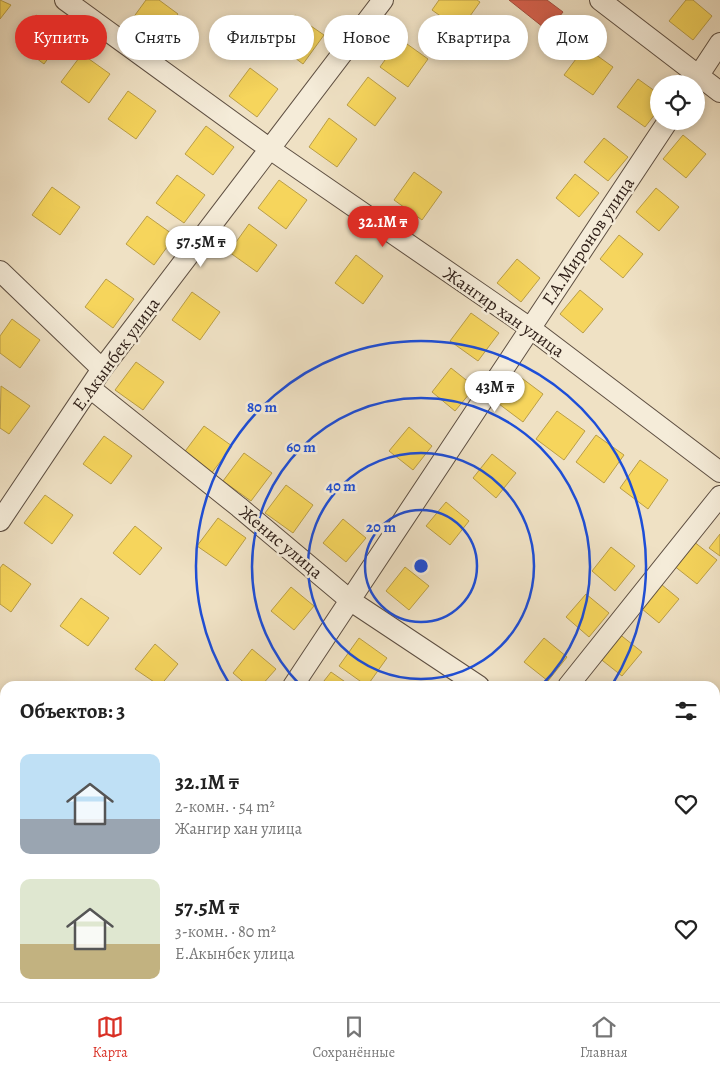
<!DOCTYPE html>
<html lang="ru">
<meta charset="utf-8">
<style>
body{margin:0;font-family:Alegreya,serif;background:#f2f2f2;color:#222;height:100vh;display:flex;flex-direction:column;font-size:19px;white-space:nowrap}
*{box-sizing:border-box;margin:0}
p{font-size:16px;color:#767676}
.icon{flex:none;width:28px;height:28px;fill:none;stroke:currentColor;stroke-width:2;stroke-linecap:round;stroke-linejoin:round}
.map{position:relative;flex:1;overflow:hidden}
.details{position:absolute;left:0px;top:681px;width:720px;height:321px;display:flex;flex-direction:column;background:#fff;border-radius:15px 15px 0 0;box-shadow:0 2px 8px #0003}
.details>*{flex:none}
.guide{position:absolute;left:15px;top:15px;width:690px;height:45px;display:flex;gap:10px}
.buttons{position:absolute;left:650px;top:75px;display:grid;gap:10px}
.buttons a{display:grid;place-items:center;width:55px;height:55px;border-radius:50%;background:#fff;box-shadow:0 2px 8px #0003;font-size:25px}
.price{position:absolute;translate:-50% -42px;padding:0 11px;border-radius:18px;background:#fff;color:#222;font-size:16px;line-height:32px;filter:drop-shadow(0 1px 2px #0008)}
.price::after{content:'';position:absolute;left:50%;top:30px;width:15px;height:11px;margin-left:-8px;background:inherit;clip-path:polygon(0 0,100% 0,50% 100%)}
.price.active{background:#d93025;color:#fff}
ul{padding:0;list-style:none}
li{display:flex;align-items:center;gap:15px;height:125px;padding:0 20px}
li span{display:grid;place-items:center;flex:none;width:140px;height:100px;border-radius:10px;color:#555}
li>.icon{margin-inline-start:auto}
span .icon{width:60px;height:60px;fill:#fffc;stroke-width:1}
li b{font-size:21px}
h2{display:flex;justify-content:space-between;align-items:center;height:60px;padding:0 20px;font-size:21px}
.chip{padding:0 18px;border-radius:22px;background:#fff;box-shadow:0 2px 8px #0003;font-size:18px;line-height:45px}
.chip.active{background:#d93025;color:#fff}
.menu{display:flex;justify-content:space-around;align-items:center;height:70px;border-top:1px solid #e0e0e0;background:#fff;font-size:14px;color:#767676}
.menu a{display:grid;justify-items:center;gap:2px}
.menu .active{color:#d93025}
.map>svg:first-child{display:block}
.homes{fill:#f6d55c;stroke:#ba9e47}
.shops{fill:#d6604d;stroke:#a44c3d}
.lines{fill:none;stroke-linecap:round;stroke-linejoin:round}
.minor-casing{stroke:#5e4f42;stroke-width:22}
.minor{stroke:#f5ecd9;stroke-width:20}
.ring{fill:none;stroke:#1d4ed8;stroke-width:2.5}
.labels{text-anchor:middle;stroke-width:5;stroke-linejoin:round;paint-order:stroke}
.street-label{font-size:18px;fill:#2e1e17;stroke:#f5ecd9}
.centre{fill:#1d4ed8;stroke:#f5ecd9;stroke-width:2.5}
.ring-label{font-size:15px;text-anchor:middle;font-weight:bold;fill:#1d4ed8;stroke:#f5ecd9;stroke-width:5;stroke-linejoin:round;paint-order:stroke}
</style>
<div class="map">
<svg width="720" height="1002" viewBox="0 0 720 1002">
<rect width="100%" height="100%" fill="#efe1c4"/>
<filter id="stains"><feTurbulence type="fractalNoise" baseFrequency=".004" numOctaves="4"/><feColorMatrix values="0 0 0 0 .2 0 0 0 0 .09 0 0 0 0 .02 0 0 0 .5 -.17"/></filter>
<radialGradient id="worn" r=".72"><stop offset=".6" stop-color="#630" stop-opacity="0"/><stop offset="1" stop-color="#630" stop-opacity=".3"/></radialGradient>
<!-- homes -->
<path class="homes" d="M0 0 11 5 0 19Z
M146 0H159L178 14 158 42 130 22Z
M439 0H477L480 2 460 30 432 10Z
M686 0H693L712 16 693 40 669 21Z
M36 15 65 35 44 64 16 43Z
M295 15 324 35 303 64 275 43Z
M400 39 428 59 408 87 380 67Z
M585 47 613 67 593 95 564 75Z
M82 54 110 74 89 103 61 82Z
M250 68 278 89 257 117 229 96Z
M368 77 396 98 375 126 347 105Z
M638 79 659 94V109L645 127 617 107Z
M128 91 156 111 136 139 108 119Z
M329 118 357 139 337 167 309 147Z
M206 126 234 147 213 175 185 154Z
M683 135 706 154 686 178 663 159Z
M604 138 628 157 608 181 584 162Z
M414 172 442 192 422 220 394 200Z
M575 174 599 193 579 217 556 198Z
M177 175 205 195 184 223 156 203Z
M279 180 307 200 286 229 258 208Z
M52 187 80 207 60 235 32 215Z
M656 188 679 207 659 231 636 212Z
M147 216 175 236 154 265 126 244Z
M249 224 277 245 257 272 229 252Z
M619 235 643 254 623 278 600 259Z
M356 255 383 276 363 304 335 283Z
M517 259 540 278 521 302 497 283Z
M106 279 134 299 113 328 85 307Z
M580 290 603 309 583 333 560 314Z
M192 292 220 312 200 340 172 320Z
M471 313 499 333 478 361 450 341Z
M12 319 40 340 20 368 0 353V336Z
M136 362 164 382 143 410 115 390Z
M451 368 475 387 455 411 432 392Z
M515 373 543 394 523 422 495 401Z
M1 386 30 406 9 434 0 428Z
M557 411 585 431 564 460 536 439Z
M204 426 232 446 211 474 183 454Z
M409 427 432 446 413 470 389 451Z
M596 435 624 455 604 483 576 462Z
M104 436 132 456 111 484 83 464Z
M244 453 272 473 251 501 223 481Z
M492 454 516 473 496 498 473 478Z
M640 460 668 480 648 509 620 488Z
M286 485 313 505 293 533 265 513Z
M45 495 73 515 52 544 24 523Z
M446 502 469 521 450 545 426 526Z
M218 518 246 538 226 566 197 546Z
M343 519 366 538 346 562 323 543Z
M135 526 162 548 140 575 113 553Z
M720 534V556L709 548Z
M693 541 717 560 697 584 673 565Z
M611 547 635 566 615 591 592 571Z
M3 564 31 584 11 612 0 604V568Z
M405 567 429 586 409 610 386 591Z
M656 580 679 599 659 623 636 604Z
M291 587 314 606 294 630 271 611Z
M586 594 609 613 589 637 566 617Z
M81 598 109 618 88 646 60 626Z
M618 633 642 652 622 676 598 657Z
M359 638 387 658 367 686 339 666Z
M544 638 567 657 548 681 524 662Z
M155 644 178 664 160 686 135 669Z
M252 649 276 669 261 686H248L233 673Z
M331 672 351 686H320Z
M0 743 5 747V779L1 784Z
M715 828 720 833V869L715 874Z
M0 841 5 845V855L0 861Z
M715 958 720 962V989L715 995Z
M211 998H230L235 1002H208Z
M301 998H341L337 1002H299Z
M445 998H493L489 1002H450Z"/>
<!-- shops -->
<path class="shops" d="M509 0H547L563 12 548 31Z"/>
<g class="lines">
<!-- minor casing -->
<g class="minor-casing">
<path id="minor" d="M65 0 270 149 530 328 720 472
M600 0 720 92
M693 84 720 43
M0 271 102 369
M90 388 239 507 351 601 479 686
M0 521 102 369 383 0
M293 686 668 121
M568 686 720 496
M79 1002 82 998
M272 1002 276 998"/>
</g>
<!-- minor -->
<use href="#minor" class="minor"/>
</g>
<!-- distance rings -->
<g class="ring">
<circle cx="421" cy="566" r="56"/>
<circle cx="421" cy="566" r="113"/>
<path d="M301 686A169 169 0 1 1 541 686"/>
<path d="M230 685A225 225 0 1 1 612 685"/>
</g>
<g class="labels">
<!-- street labels -->
<g class="street-label">
<text transform="translate(588 241) rotate(-56)" y="6">Г.А.Миронов улица</text>
<text transform="translate(504 312) rotate(35)" y="6">Жангир хан улица</text>
<text transform="translate(116 354) rotate(-54)" y="6">Е.Акынбек улица</text>
<text transform="translate(281 542) rotate(40)" y="6">Женис улица</text>
</g>
</g>
<circle cx="421" cy="566" r="8" class="centre"/>
<g class="ring-label">
<text x="262" y="412">80 m</text>
<text x="301" y="452">60 m</text>
<text x="341" y="491">40 m</text>
<text x="381" y="532">20 m</text>
</g>
<rect width="100%" height="100%" filter="url(#stains)"/>
<rect width="100%" height="100%" fill="url(#worn)"/>
</svg>
<div class="buttons">
<a><svg class="icon" aria-label="locate" viewBox="0 0 24 24"><circle cx="12" cy="12" r="6"/><path d="M12 2v4M12 18v4M2 12h4M18 12h4"/></svg></a>
</div>
<b class="price active" style="left:383px;top:248px">32.1M ₸</b>
<b class="price" style="left:201px;top:268px">57.5M ₸</b>
<b class="price" style="left:495px;top:413px">43M ₸</b>
<div class="guide">
<a class="chip active">Купить</a>
<a class="chip">Снять</a>
<a class="chip">Фильтры</a>
<a class="chip">Новое</a>
<a class="chip">Квартира</a>
<a class="chip">Дом</a>
</div>
<section class="details">
<h2>Объектов: 3<svg class="icon" aria-label="filters" viewBox="0 0 24 24"><path d="M4 7h16M4 17h16"/><circle cx="9" cy="7" r="2"/><circle cx="15" cy="17" r="2"/></svg></h2>
<ul>
<li><span style="background:linear-gradient(#bfe0f5 65%,#9aa5b1 0)"><svg class="icon" aria-label="home" viewBox="0 0 24 24"><path d="M3 11l9-7 9 7M6 9v11h12V9"/></svg></span><div><b>32.1M ₸</b><p>2-комн. · 54 m²</p><p>Жангир хан улица</p></div><svg class="icon" aria-label="heart" viewBox="0 0 24 24"><path d="M12 20l-8-8c-3-5 5-10 8-4 3-6 11-1 8 4z"/></svg></li>
<li><span style="background:linear-gradient(#dfe7d0 65%,#c2b280 0)"><svg class="icon" aria-label="home" viewBox="0 0 24 24"><path d="M3 11l9-7 9 7M6 9v11h12V9"/></svg></span><div><b>57.5M ₸</b><p>3-комн. · 80 m²</p><p>Е.Акынбек улица</p></div><svg class="icon" aria-label="heart" viewBox="0 0 24 24"><path d="M12 20l-8-8c-3-5 5-10 8-4 3-6 11-1 8 4z"/></svg></li>
</ul>
</section>
</div>
<nav class="menu">
<a class="active"><svg class="icon" aria-label="map" viewBox="0 0 24 24"><path d="M3 6l6-2 6 2 6-2v14l-6 2-6-2-6 2zM9 4v14M15 6v14"/></svg>Карта</a>
<a><svg class="icon" aria-label="saved" viewBox="0 0 24 24"><path d="M7 4h10v16l-5-4-5 4z"/></svg>Сохранённые</a>
<a><svg class="icon" aria-label="home" viewBox="0 0 24 24"><path d="M3 11l9-7 9 7M6 9v11h12V9"/></svg>Главная</a>
</nav>
